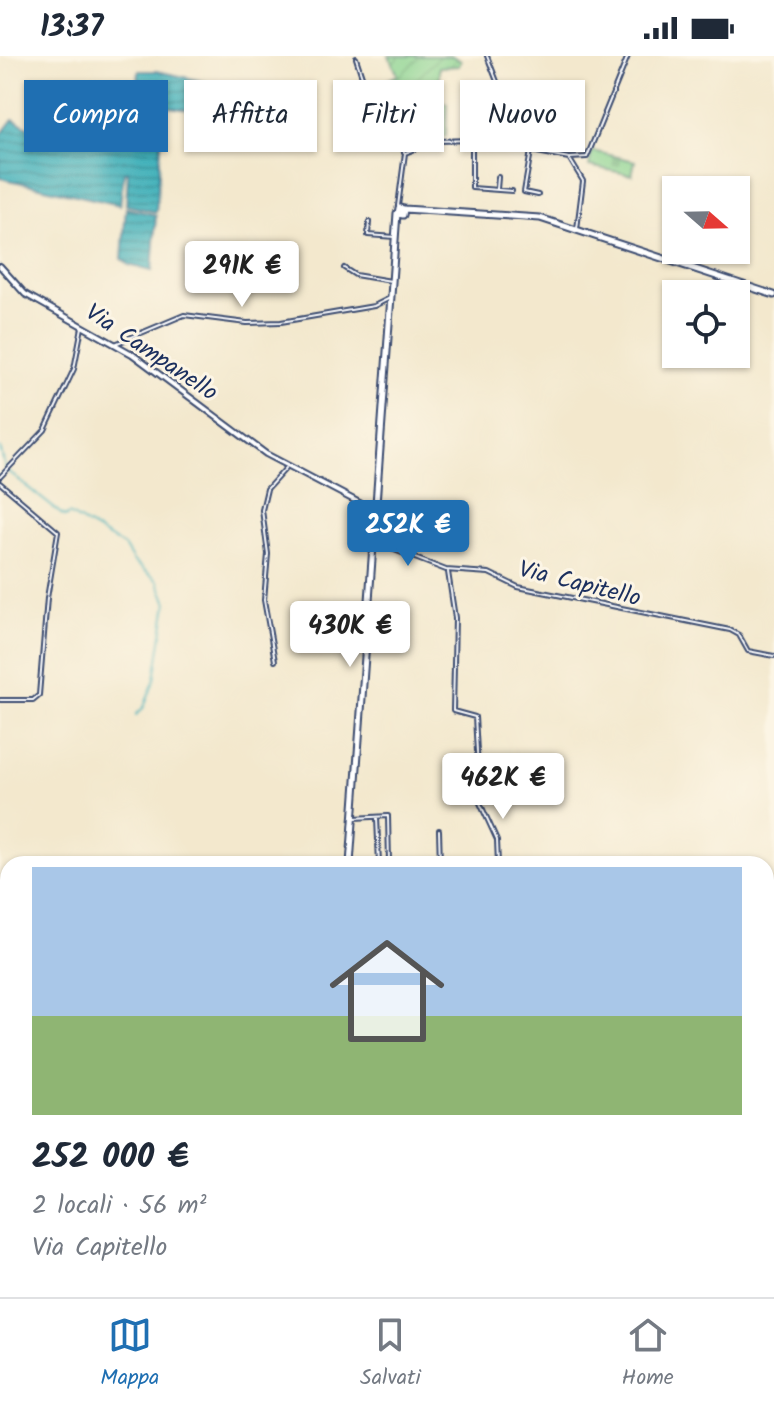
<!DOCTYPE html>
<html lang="it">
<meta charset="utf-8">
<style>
body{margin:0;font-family:Kalam,sans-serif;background:#f6f6f7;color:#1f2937;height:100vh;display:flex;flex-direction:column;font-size:30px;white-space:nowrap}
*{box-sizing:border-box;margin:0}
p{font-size:26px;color:#747a83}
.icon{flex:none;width:44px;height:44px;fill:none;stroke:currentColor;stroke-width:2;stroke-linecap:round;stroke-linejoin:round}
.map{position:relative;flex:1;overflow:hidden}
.details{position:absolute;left:0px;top:800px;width:774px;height:442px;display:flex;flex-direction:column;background:#fff;border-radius:24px 24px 0 0;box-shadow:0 2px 6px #0004}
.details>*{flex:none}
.hud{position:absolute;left:24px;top:24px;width:726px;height:72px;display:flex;gap:16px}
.needle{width:52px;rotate:110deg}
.tools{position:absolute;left:662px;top:120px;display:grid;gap:16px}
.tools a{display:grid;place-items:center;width:88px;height:88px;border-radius:0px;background:#fff;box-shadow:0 2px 6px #0004;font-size:40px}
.price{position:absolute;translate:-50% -68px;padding:0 18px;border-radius:8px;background:#fff;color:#222;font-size:26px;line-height:52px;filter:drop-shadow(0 2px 4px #0008)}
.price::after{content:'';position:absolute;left:50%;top:48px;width:24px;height:18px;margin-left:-12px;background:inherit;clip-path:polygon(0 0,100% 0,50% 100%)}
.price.on{background:#1f6fb2;color:#fff}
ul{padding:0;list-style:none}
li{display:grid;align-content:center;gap:16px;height:424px;padding:0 32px}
li span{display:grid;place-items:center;height:248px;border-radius:0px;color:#555}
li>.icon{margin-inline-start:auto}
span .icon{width:144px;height:144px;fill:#fffc;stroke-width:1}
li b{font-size:34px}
.pill{padding:0 28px;border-radius:0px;background:#fff;box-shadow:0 2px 6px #0004;font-size:28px;line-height:72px}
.pill.on{background:#1f6fb2;color:#fff}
.status{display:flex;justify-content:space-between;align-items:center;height:56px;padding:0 40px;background:#fff;direction:ltr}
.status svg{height:22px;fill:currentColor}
.dock{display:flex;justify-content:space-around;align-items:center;height:112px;border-top:2px solid #e0e1e3;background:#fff;font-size:22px;color:#747a83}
.dock a{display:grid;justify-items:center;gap:4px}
.dock .on{color:#1f6fb2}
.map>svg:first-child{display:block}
.built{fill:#e3dcba}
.cemetery{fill:url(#cemetery-stones);stroke:#528176;stroke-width:2}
.garden{fill:url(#garden-furrows);stroke:#528176;stroke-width:2}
.water{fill:url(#water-rules);stroke:#2e708c;stroke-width:2}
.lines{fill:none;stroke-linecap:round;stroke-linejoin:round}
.stream{stroke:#40b0ba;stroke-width:2}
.minor-casing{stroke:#3b4b6f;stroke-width:6}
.tertiary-casing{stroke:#3b4b6f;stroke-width:8}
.secondary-casing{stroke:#3b4b6f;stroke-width:9}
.primary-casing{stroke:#3b4b6f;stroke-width:10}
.minor{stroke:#fff;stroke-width:2}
.tertiary{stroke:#fff;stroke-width:4}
.secondary{stroke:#fff;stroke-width:5}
.primary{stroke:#fff;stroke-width:6}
.labels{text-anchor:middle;stroke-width:6;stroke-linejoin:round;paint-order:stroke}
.street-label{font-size:24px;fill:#1b2f5e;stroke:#fcf5e5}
</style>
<div class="status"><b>13:37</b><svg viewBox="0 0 49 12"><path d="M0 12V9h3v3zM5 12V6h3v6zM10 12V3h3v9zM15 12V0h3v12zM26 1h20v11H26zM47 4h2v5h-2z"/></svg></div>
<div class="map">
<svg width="774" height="1241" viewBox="0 0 774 1241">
<defs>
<pattern id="cemetery-stones" width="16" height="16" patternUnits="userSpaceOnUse" patternTransform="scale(2)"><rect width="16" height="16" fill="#89d38f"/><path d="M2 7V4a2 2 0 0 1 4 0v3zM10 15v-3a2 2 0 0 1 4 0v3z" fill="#76b57e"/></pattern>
<pattern id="garden-furrows" width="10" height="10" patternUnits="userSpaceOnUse" patternTransform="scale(2)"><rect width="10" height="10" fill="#89d38f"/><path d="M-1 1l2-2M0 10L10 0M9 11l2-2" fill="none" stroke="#76b57e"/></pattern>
<pattern id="water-rules" width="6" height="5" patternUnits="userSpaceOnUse" patternTransform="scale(2)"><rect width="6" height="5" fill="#40b0ba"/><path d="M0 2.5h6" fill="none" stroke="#35909a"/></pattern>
</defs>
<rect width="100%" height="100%" fill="#fcf5e5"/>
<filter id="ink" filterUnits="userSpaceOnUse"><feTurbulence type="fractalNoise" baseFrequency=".0125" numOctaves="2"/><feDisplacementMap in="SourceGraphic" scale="16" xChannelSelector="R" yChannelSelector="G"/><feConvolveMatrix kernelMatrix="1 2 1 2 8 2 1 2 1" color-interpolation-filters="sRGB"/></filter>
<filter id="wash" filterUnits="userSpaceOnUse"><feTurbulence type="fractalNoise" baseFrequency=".006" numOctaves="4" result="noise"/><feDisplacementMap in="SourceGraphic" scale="32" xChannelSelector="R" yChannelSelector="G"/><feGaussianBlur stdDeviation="1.8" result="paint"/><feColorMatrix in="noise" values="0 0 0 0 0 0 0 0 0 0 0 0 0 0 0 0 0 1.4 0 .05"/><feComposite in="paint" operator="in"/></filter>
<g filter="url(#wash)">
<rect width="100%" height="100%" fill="#f3e8cd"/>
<!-- built -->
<path class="built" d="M480 41 499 42 492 82 477 80Z"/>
<!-- cemetery -->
<path class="cemetery" d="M592 95 635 105 632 119 589 110Z"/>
<!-- garden -->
<path class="garden" d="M389 0H452L461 5 459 10 439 11V45L447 48 446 80 407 91 402 83 384 74 369 33 398 19Z"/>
<!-- water -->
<path class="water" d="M139 15H157L211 27 207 57 164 50 156 156 126 149 128 116H124L120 149 0 122V80L13 63 57 87C85 83 90 52 110 39L129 49 137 46Z
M126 152 156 159 152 215 129 209 122 203Z"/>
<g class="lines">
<!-- stream -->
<path class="stream" d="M0 392 6 414 65 461 69 458 124 490 134 506 158 525 167 547 155 623 144 651 136 659
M0 1123 8 1124
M0 1232 8 1231
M51 1234 67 1241
M75 1241 77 1234
M736 1241 741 1234"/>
</g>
</g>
<g filter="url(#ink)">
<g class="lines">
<!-- minor casing -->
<g class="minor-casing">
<path id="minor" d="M487 0 500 33 495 85
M356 2 380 76 400 85 404 96
M473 45 472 27 477 28 476 47
M474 45 476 49 472 51 470 47Z
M472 51V132L512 135
M531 95 524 136 538 139
M570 102 587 101 628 0
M497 133 498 121
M398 150 405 97 437 85 473 84 569 102 583 125 577 173
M369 166 368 179 395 181
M344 212 355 219 391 225
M115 288 184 259 247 267 281 266 374 250 390 242
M0 421 45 374 74 313 82 271
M0 427 58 476 47 542 39 639 33 644H0
M376 487 446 514 489 517 518 531 730 574 739 579 748 595 774 600
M448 516 455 562 453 655 475 661 480 747 497 784 498 808
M275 605 264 544 268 498 262 454 267 433 286 412
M355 762 388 760 389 807
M377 762 379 808
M439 774 440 808
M766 835 774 836
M766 902 774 904
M772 903 774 887
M0 927 1 915
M766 986 774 987
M766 1201 774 1192
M372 1234 384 1241
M760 1234 770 1241
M239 1241 240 1234
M358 1241 362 1234
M653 1241 658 1234"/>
</g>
<!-- tertiary casing -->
<g class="tertiary-casing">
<path id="tertiary" d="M0 210 25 238 132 298 266 398 375 455
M766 982H774"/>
</g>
<!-- secondary casing -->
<g class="secondary-casing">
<path id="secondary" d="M399 152 404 153 403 159 398 158Z
M404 153 540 162 774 239
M350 808 397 157
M292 1241 295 1234"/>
</g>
<!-- primary casing -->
<g class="primary-casing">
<path id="primary" d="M0 914 8 915
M766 968 774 966"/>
</g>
<!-- minor -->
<use href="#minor" class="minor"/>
<!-- tertiary -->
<use href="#tertiary" class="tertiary"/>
<!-- secondary -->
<use href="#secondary" class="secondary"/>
<!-- primary -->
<use href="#primary" class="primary"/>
</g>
</g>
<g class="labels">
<!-- street labels -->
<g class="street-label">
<text transform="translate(152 296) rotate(34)" y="8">Via Campanello</text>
<text transform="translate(580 527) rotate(14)" y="8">Via Capitello</text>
</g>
</g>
</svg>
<div class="tools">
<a><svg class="needle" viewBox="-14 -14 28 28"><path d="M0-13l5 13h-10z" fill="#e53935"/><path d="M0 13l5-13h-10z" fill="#747a83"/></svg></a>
<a><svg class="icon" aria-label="locate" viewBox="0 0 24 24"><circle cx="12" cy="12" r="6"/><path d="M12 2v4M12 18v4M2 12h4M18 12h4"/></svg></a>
</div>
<b class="price" style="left:242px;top:253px">291K €</b>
<b class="price on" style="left:408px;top:512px">252K €</b>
<b class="price" style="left:350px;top:613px">430K €</b>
<b class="price" style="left:503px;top:765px">462K €</b>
<div class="hud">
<a class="pill on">Compra</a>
<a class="pill">Affitta</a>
<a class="pill">Filtri</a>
<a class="pill">Nuovo</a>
</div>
<section class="details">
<ul>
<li><span style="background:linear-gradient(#a9c7e8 60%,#8fb573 0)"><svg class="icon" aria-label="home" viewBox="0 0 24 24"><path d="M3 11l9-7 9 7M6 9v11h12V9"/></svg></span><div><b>252 000 €</b><p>2 locali · 56 m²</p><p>Via Capitello</p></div></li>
</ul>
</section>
</div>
<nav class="dock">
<a class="on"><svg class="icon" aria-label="map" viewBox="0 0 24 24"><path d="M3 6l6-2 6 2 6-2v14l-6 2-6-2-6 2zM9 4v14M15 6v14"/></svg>Mappa</a>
<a><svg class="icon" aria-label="saved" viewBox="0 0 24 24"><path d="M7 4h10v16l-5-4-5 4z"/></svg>Salvati</a>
<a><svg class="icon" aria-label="home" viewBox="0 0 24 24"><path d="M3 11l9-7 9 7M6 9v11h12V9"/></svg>Home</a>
</nav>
